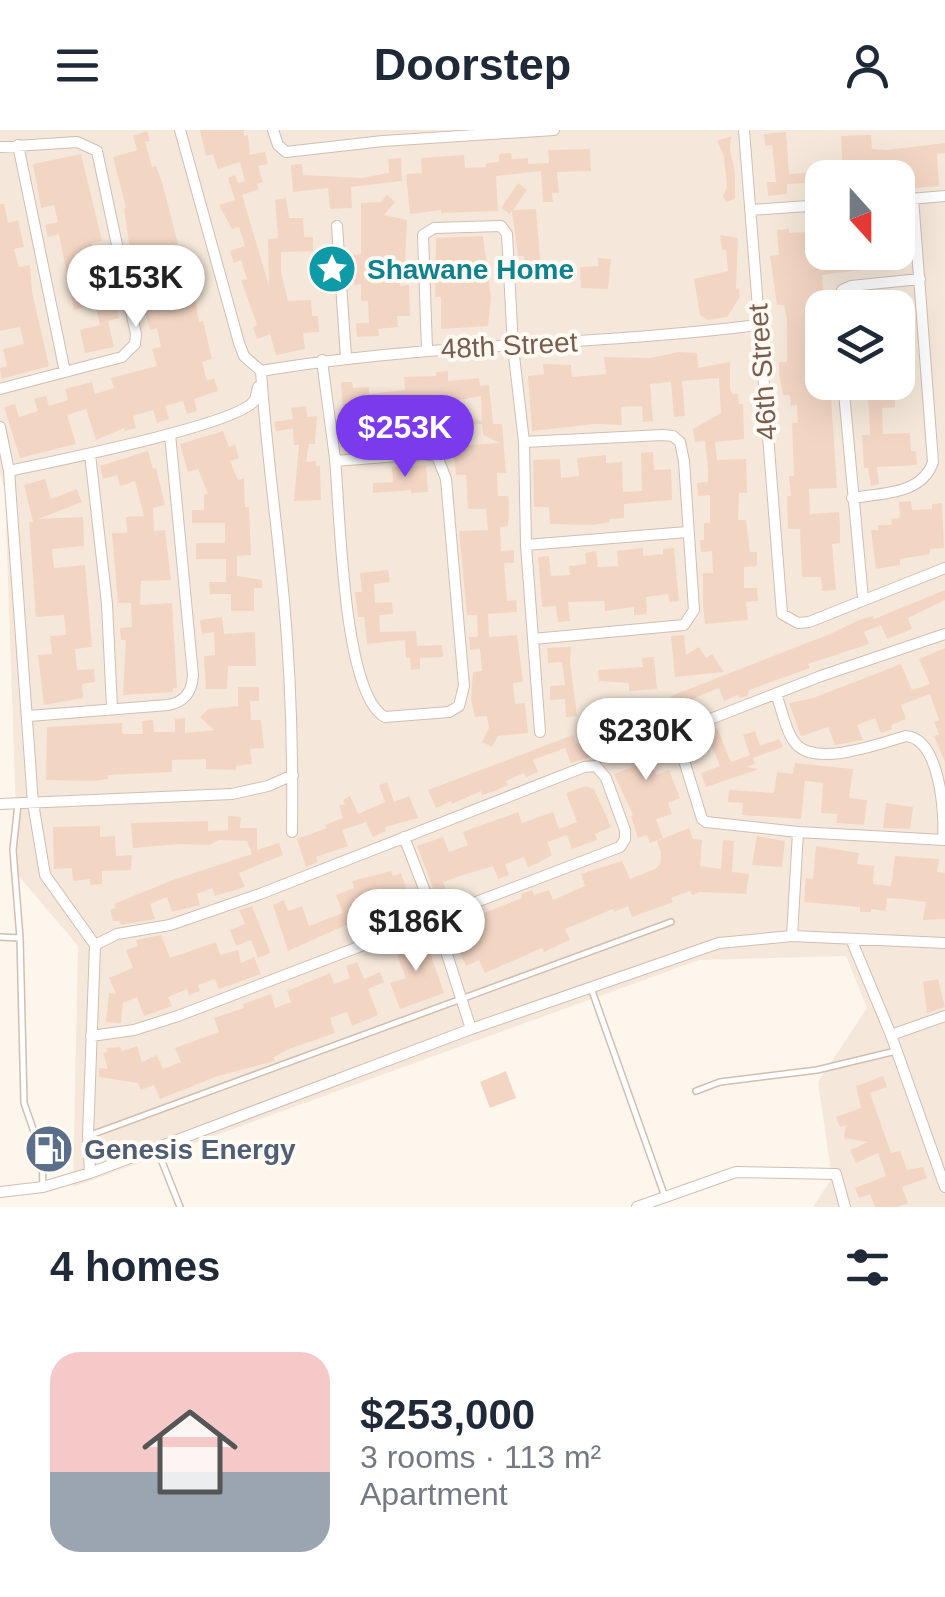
<!DOCTYPE html>
<meta charset="utf-8">
<style>
body{margin:0;font-family:Helvetica,sans-serif;background:#f2f2f3;color:#1f2937;height:100vh;display:flex;flex-direction:column;font-size:38px;white-space:nowrap}
*{box-sizing:border-box;margin:0}
p{font-size:32px;color:#747a83}
.icon{flex:none;width:55px;height:55px;fill:none;stroke:currentColor;stroke-width:2;stroke-linecap:round;stroke-linejoin:round}
.map{position:relative;height:1077px;overflow:hidden}
.side{display:flex;flex-direction:column;background:#fff;flex:1}
.side>*{flex:none}
.needle{width:65px;rotate:159deg}
.buttons{position:absolute;left:805px;top:30px;display:grid;gap:20px}
.buttons a{display:grid;place-items:center;width:110px;height:110px;border-radius:20px;background:#fff;box-shadow:0 10px 40px #0002;font-size:50px}
.price{position:absolute;translate:-50% -85px;padding:0 22px;border-radius:35px;background:#fff;color:#222;font-size:32px;line-height:65px;filter:drop-shadow(0 2px 5px #0008)}
.price::after{content:'';position:absolute;left:50%;top:60px;width:30px;height:22px;margin-left:-15px;background:inherit;clip-path:polygon(0 0,100% 0,50% 100%)}
.price.selected{background:#7c3aed;color:#fff}
ul{padding:0;list-style:none}
li{display:flex;align-items:center;gap:30px;height:250px;padding:0 50px}
li+li{border-top:2px solid #e0e1e3}
li span{display:grid;place-items:center;flex:none;width:280px;height:200px;border-radius:30px;color:#555}
li>.icon{margin-inline-start:auto}
span .icon{width:120px;height:120px;fill:#fffc;stroke-width:1}
li b{font-size:42px}
h2{display:flex;justify-content:space-between;align-items:center;height:120px;padding:0 50px;font-size:42px}
header{display:flex;justify-content:space-between;align-items:center;height:130px;padding:0 50px;background:#fff;font-size:45px;font-weight:600}
.map>svg:first-child{display:block}
.residential{fill:#f5e8da;fill-rule:evenodd}
.building{fill:#f3d5c3;fill-rule:evenodd}
.lines{fill:none;stroke-linecap:round;stroke-linejoin:round}
.lane-casing{stroke:#d1beb0;stroke-width:8}
.street-casing{stroke:#d1beb0;stroke-width:12}
.lane{stroke:#fff;stroke-width:5}
.street{stroke:#fff;stroke-width:10}
.labels{text-anchor:middle;stroke-width:8;stroke-linejoin:round;paint-order:stroke}
.culture-label{font-size:28px;font-weight:bold;fill:#0d838f;stroke:#fffaf3;text-anchor:start}
.street-label{font-size:28px;fill:#7a5c4d;stroke:#fffaf3}
.service-label{font-size:28px;font-weight:bold;fill:#4e5e75;stroke:#fffaf3;text-anchor:start}
</style>
<header><svg class="icon" aria-label="menu" viewBox="0 0 24 24"><path d="M4 6h16M4 12h16M4 18h16"/></svg>Doorstep<svg class="icon" aria-label="person" viewBox="0 0 24 24"><circle cx="12" cy="8" r="4"/><path d="M4 21q1-7 8-7t8 7"/></svg></header>
<div class="map">
<svg width="945" height="1077" viewBox="0 0 945 1077">
<rect width="100%" height="100%" fill="#fdf6ec"/>
<!-- residential -->
<path class="residential" d="M0 0H945V1077H813L832 1048 818 952 867 878 846 826 699 830 73 1057 78 816 18 745 5 361 0 342ZM822 48H898V122H822ZM822 178H898V252H822Z"/>
<!-- building -->
<path class="building" d="M200 0H244V6L248 5 250 25 265 22 268 34 258 36 263 52 257 54 259 59 242 65 269 156 268 109 278 108 275 70 286 68 289 88H303L304 107H313V121L281 122V142L288 171 311 170 312 186H318L319 202 303 203 305 219 276 225 270 204 257 209 253 197 257 195 241 150 247 149 241 130 234 133 230 121 245 116 239 97 232 99 219 75 235 70 228 48 235 45 238 53 245 51 240 32 218 39 213 24 206 26Z
M147 1 150 11 145 12 152 37 156 36 162 52 191 164 194 163 199 192 203 191 212 229 202 232 207 251 214 248 218 261 194 269 197 281 187 284 183 271 165 276 169 289 157 293 153 280 133 286 136 298 125 301 124 298 96 310 86 279 67 285 76 314 20 328 4 277 15 274 19 287 38 281 34 269 46 266 49 276 68 270 65 259 92 252 95 264 114 258 111 248 157 236 152 219 161 217 157 198 150 200 142 173 173 164 170 147 167 148 165 143 148 148 145 139 138 141 129 113 124 79 126 78 113 27 137 20 133 6Z
M786 2 789 44 822 42V52L787 54V64L768 66 767 52H776L772 15 765 16 764 4Z
M871 5 872 19 887 20 945 13V23L937 24 939 56 905 59 904 48 843 46 841 6Z
M731 6 730 20 735 42V69L726 72 723 66 727 57 724 26 717 11Z
M590 19 591 41 557 42 559 63H552L553 72H543L541 41 496 46 498 81 441 83V80L410 84 406 44 422 43 421 28 464 25 465 38 486 37V33L499 32V24L511 23 512 29 528 28V34L549 33 548 20Z
M81 24 102 111 92 113 97 134 106 132 108 142 110 158 102 160 106 178 116 176 119 188 108 191 114 217 85 223 80 200 100 195 95 174 74 180 59 104 48 107 45 95 58 92 54 75 41 78 33 34Z
M401 28 402 51 351 57 352 78 330 79 328 58 293 62 291 35 302 34 303 45 361 48 389 43 388 29Z
M518 53 527 60 513 80 536 79 541 140 562 139 563 151 535 153 534 141 525 142 524 126H518L512 81 510 84 501 78Z
M387 65 395 72 384 85 407 90 405 133H399L400 156 409 155 410 186H397L398 197 378 199 379 206 357 207 356 193H369L368 171H361V154L354 155 352 125 361 124V73L381 72Z
M0 74H4L8 93 18 90 24 117 14 119 19 137 30 135 32 162 49 236 2 249 0 238 7 236 3 219 24 214 20 197 0 201Z
M821 89 822 122H901L902 139 875 138 822 145 824 172 814 173V194H822L821 251 830 252 837 358 809 359 810 384 839 382 840 395V413L832 414 836 460 822 461 821 447H802L800 399H788L787 366H791L789 346H794L792 293H798L797 275 791 276 790 265H783L779 244V232H787V189L784 175H777L770 126 779 125 777 100 789 99V103L809 102 808 90Z
M720 105 738 108 736 159 739 158 740 167 727 187 708 190 700 185 694 149 728 141 726 120H722Z
M483 106 491 168 488 196 441 199V167H435L436 108Z
M598 128 611 129 608 159 581 158 580 137 598 136Z
M679 222 697 223 698 238 730 232V259L732 264H738L739 274H743L744 309 715 312 717 330 746 329 747 363H739L738 390H746L750 422H757V436L744 437V458H757L758 471 746 472 748 490 705 494 703 476V443H713L712 421 701 422 700 410H704V393H710V365L698 366 697 353 708 352V339L705 311 695 312 693 299 721 283 719 248 682 251 685 286 674 287 671 252 650 254 653 291 643 292 642 276 621 277 622 295 595 294 532 301 528 246 544 244 543 234 571 235 572 247 596 245 606 244 604 227 650 228Z
M448 241V251L479 248 480 256 489 255 493 294H502L506 343H497L498 366H508L509 378 508 396 500 397 501 421 514 420V433H504L507 471 516 470 517 482 488 484 489 507 517 505 523 552 513 553 515 574 525 573 528 603 498 606 492 617 482 612 489 598 487 586 475 587 471 570 473 542 482 541 480 519 470 520 469 507H478L477 485H467L459 401 488 400 486 379H468L466 345H456L453 316 500 313 483 305 482 294 464 295 450 288 451 304 439 305 438 289 419 291 421 308 408 310 407 292 387 293 388 311 376 312 375 295 356 296 357 307 345 308 341 252H352L353 258 369 257V264L405 260 404 247 436 246V242ZM481 266 482 292 438 271 465 269Z
M856 252H894L895 277 882 278 883 304 910 303 911 321H916L917 335 877 337 879 354 871 356 868 338H864L862 305H870L869 280 867 263 856 264Z
M306 276 307 287 317 286 315 314H309L306 332 316 331V336H320L321 370 294 371 299 315H294L293 299 276 301 274 292 293 289 291 278Z
M223 301 229 317 235 315 239 328 230 331 238 350 244 348 245 377H249L251 425 237 426V446L262 450V458H254V481H231V464H210L209 452H226V429H196V413H225V393H192V380H204V364H208L198 339 188 342 180 314Z
M148 321 153 339 156 338 165 375 153 378 154 401 165 400 171 450 141 451 140 475 172 473 177 558H173V562L123 565 126 510H121L120 498 132 497 131 473H118L112 403H127L126 387 144 386 135 351 120 356 117 345 103 349 100 336Z
M653 322 654 340 671 339 672 370 624 374V388L609 389 610 392 592 395 550 394 549 377H534L533 330 560 329 561 348 579 346 577 328 606 325V333L622 332 623 362 642 361 641 323Z
M426 335 428 362 411 363V360L373 363V353L393 352 392 337Z
M45 349 51 369 77 359 82 372 38 389 83 387 84 416 52 419 54 438 85 435 92 517 75 519 77 540 94 539 95 552 82 554 83 568 44 575 38 525 52 524 50 506 66 505 64 485 36 487 29 392H33L24 355Z
M911 371 912 380 932 379V374L942 373 944 418 930 419V424L900 429V435L876 439 871 400H878V395H892L891 389 900 388 899 372Z
M643 418V426L663 424V419L674 418 679 471 669 472 668 464 646 467 647 484 634 485V477L605 481 604 471 568 472 570 491 558 492 556 476 542 477 538 427 549 426 551 446 570 445 569 436 586 434 585 423 596 421 598 437 618 436 617 421Z
M388 440 390 452 374 454 375 473 392 472 393 484 379 485 380 502 416 501 417 516 442 515 443 527 420 528V539L411 540 410 528H406L405 510 367 514 364 487H358L355 462H362L360 443Z
M945 460V470L908 488 912 499 887 509 881 495 864 502 869 514 808 534 810 538 749 560 747 566 739 568 738 565 724 571 719 558 701 565 687 572 693 586 681 591 671 566 830 504 859 490 873 486 874 489Z
M222 487 224 504 255 502 256 536H228L227 559H206L204 526 215 525 214 502 202 504 200 490Z
M684 505 686 525 699 517 706 528 712 524 724 542 675 547 671 506Z
M571 517 570 532 577 586 566 587 565 569 550 570V556L565 555 562 532 548 533 547 518Z
M945 518V632L934 606 939 604 934 592 939 590 930 564 901 575 906 589 891 595 892 599 881 603 875 588 857 595 863 610 835 615 828 597 801 606 789 573 813 568 901 534 912 560 930 554 919 529Z
M654 527 657 559 629 561V553L599 551 598 540 643 537 642 528Z
M238 557H259V571H250L251 590H261L264 618 250 619 252 634 236 636V640L206 639V629L172 630V642L108 645V649L94 651 46 650 47 597 122 593V604H143L142 591 153 590 154 602H175V589L185 588V603L214 600 200 587 208 579 238 576Z
M646 578 655 601 643 606 649 626 656 645 669 640 680 668 668 673 672 684 656 689 663 708 650 713 647 705 638 708 631 686 633 685 614 644 641 634 625 586Z
M717 598 731 632 750 625 743 605 755 601 760 616 779 609 783 617 753 628 755 634 746 637 759 639 706 657 701 643 720 636 706 602Z
M573 605 576 614 584 610 591 627 571 633 565 618 533 630 538 642 526 647 524 643 506 651 508 655 497 660 482 665 481 661 452 674 451 671 436 678 428 660Z
M795 633 853 639 849 668 867 670 864 695 836 693 837 684 821 683 823 653 805 651 801 689 742 685 743 673 728 672 729 660 774 663 777 642 793 644Z
M387 652 394 672 409 666 418 688 385 697 386 701 373 707 366 692 342 700 348 716 316 727 318 732 306 737 297 709 327 698 325 695 343 688 339 675H345L343 670 350 666 358 684 385 672 379 655Z
M586 656 594 659 611 697 595 704 597 710 572 719 567 705 547 712 552 725 538 733 528 737 524 727 505 734 509 745 498 749 493 736 463 745 443 752 450 772 436 766 417 716 443 707 449 722 468 715 463 702 518 682 522 693 553 682 559 699 577 692 566 663Z
M886 673 913 677 910 699 883 698Z
M228 686 241 687 240 698H257V720L279 713 283 725 239 743 245 757 215 766 212 758 197 764 200 775 172 782 167 767 150 774 155 789 121 795 119 791H113L110 780 115 778 114 774 173 750 252 724 247 711 219 710 209 715 181 714 133 718 131 693 208 691V701L228 700Z
M100 696V707L115 706 116 726 132 725 131 740 102 741V754L90 755V749L73 751 72 738 54 739 53 697Z
M689 698 693 709 702 710 700 736 721 739 723 710 734 711 732 742 749 744 746 764 700 762 692 765 690 761 671 768 673 772 632 787 628 776 614 782 613 779 565 799 570 810 544 822 542 818 485 843 479 830 466 836 453 808 468 802 463 791 522 768 521 764 532 760 534 765 549 760 553 770 585 756 581 744 622 731 630 749 655 739 660 734 661 723 657 711Z
M757 706 785 711 782 737 752 735Z
M816 716 859 723 857 734 874 736 873 754 891 756 895 726 939 729 937 742 945 743V789L923 790 926 772 902 769 887 768 886 781 871 779V782H860V777L804 772 806 748 813 749Z
M391 741 393 746 401 743 409 767 395 772 401 791 384 797 383 792 353 807 348 794 288 821 273 775 284 770 288 781 302 776 309 796 343 783 336 765 354 758 352 751Z
M252 776 269 819 270 823 258 828 251 810 236 816 230 800 245 794 239 780Z
M416 804 418 808 424 806 444 863 400 879 390 853 406 848 394 817 409 811 407 808Z
M161 805 170 828 216 812 220 825 238 820 241 833 254 827 261 844 219 859 215 849 198 855 200 861 189 865 187 859 168 867 172 876 144 886 137 867 123 873 121 893 106 892 109 863 116 864 109 848 133 838 126 820 138 816 136 810Z
M357 832 364 849 380 842 384 852 368 859 378 885 352 896 347 882 330 888 335 903 289 919 274 927 275 931 218 946 160 969 154 955 141 960 138 953 99 947V938L108 939 103 923 107 922 106 918 120 917 122 921 137 916 142 932 157 925 163 939 181 932 175 918 219 902 214 888 244 878 243 874 271 864 275 878 291 872 287 861 330 843 334 854 350 848 346 836Z
M938 849 945 877 927 883 923 852Z
M506 941 516 968 490 978 480 952Z
M883 946 887 957 870 963 891 1023 900 1021 907 1040 923 1037 927 1048 902 1057 908 1073 897 1077H875L870 1064 859 1068 855 1058 886 1046 878 1023 856 1033 850 1020 868 1012 844 1008 846 995 840 997 836 987 861 978 856 956Z"/>
<g class="lines">
<!-- lane casing -->
<g class="lane-casing">
<path id="lane" d="M18 674 13 720 20 808 24 973 42 1025 43 1057
M0 807 20 808
M591 858 664 1064
M696 961 720 952 817 940 896 921
M88 1006 671 792
M157 1019 180 1077"/>
</g>
<!-- street casing -->
<g class="street-casing">
<path id="street" d="M180 0 239 213 244 226 261 241
M273 0 278 15 286 22 383 11 554 0
M744 0 782 484 798 493 809 492 945 438
M18 15 65 242
M0 17 77 12 97 21 136 204 135 214 122 227 0 259
M898 70 945 66
M751 80 822 75
M337 96 346 227
M838 178 842 160 851 156 920 149
M427 219 423 105 434 98 501 96 507 104 513 217 524 312 526 415 540 602
M322 230C326 263 331 296 335 329 340 378 342 564 385 587L449 582 459 576 464 556 446 349 437 326 424 324 335 331
M261 241C426 213 592 216 758 195
M261 241C266 318 277 394 284 471 291 547 293 625 292 702
M843 252 863 469
M0 297 9 341 33 673 45 745 95 815 88 1006 90 1043
M524 312 662 305 673 306 680 312 684 331 694 480 684 495 533 509
M90 324 107 474 112 578
M9 341C46 333 237 295 254 271 256 269 257 260 258 257
M852 368C881 363 922 365 933 332L913 68
M526 415 687 402
M945 504 821 546 695 595 679 605V614L702 689 706 692 798 702 945 710
M776 564C782 579 786 605 798 616 820 636 882 613 906 606 940 609 945 683 943 710
M29 586 168 575C185 572 192 562 193 545L170 304
M0 674 232 664 268 656 293 645
M404 707 435 787 471 899
M792 806 798 702
M851 809 891 905 945 1057
M891 905 945 886
M91 906 134 900 178 886 620 717 625 709V700L606 648 596 636 584 637 260 764 170 795 117 804 95 815
M0 1062 43 1057 90 1043 471 899 719 813 792 806 945 813
M637 1077 736 1042 836 1044 845 1077"/>
</g>
<!-- lane -->
<use href="#lane" class="lane"/>
<!-- street -->
<use href="#street" class="street"/>
</g>
<!-- icons -->
<defs>
<g id="sight-disc" transform="scale(2.5)"><circle r="9.5" fill="#0f9aa8" stroke="#fffaf3"/><path d="M0-6L1.8-2.2L6-1.7L2.9 1.2L3.7 5.4L0 3.3L-3.7 5.4L-2.9 1.2L-6-1.7L-1.8-2.2Z" fill="#fff"/></g>
<g id="fuel-disc" transform="scale(2.5)"><circle r="9.5" fill="#5c6f8a" stroke="#fffaf3"/><path d="M-5.5-6h7V0h2V4h1.3V-2.5L3-4.5l.8-.8L6-3V5H2.5V1h-1V6h-7ZM-4.2-4.7v3.2H.2V-4.7Z" fill="#fff"/></g>
</defs>
<g fill-rule="evenodd">
<use href="#sight-disc" x="332" y="139"/>
<use href="#fuel-disc" x="49" y="1019"/>
</g>
<g class="labels">
<!-- culture labels -->
<g class="culture-label">
<text x="367" y="149">Shawane Home</text>
</g>
<!-- street labels -->
<g class="street-label">
<text transform="translate(509 215) rotate(-3)" y="10">48th Street</text>
<text transform="translate(762 242) rotate(-94)" y="10">46th Street</text>
</g>
<!-- service labels -->
<g class="service-label">
<text x="84" y="1029">Genesis Energy</text>
</g>
</g>
</svg>
<div class="buttons">
<a><svg class="needle" viewBox="-14 -14 28 28"><path d="M0-13l5 13h-10z" fill="#e53935"/><path d="M0 13l5-13h-10z" fill="#747a83"/></svg></a>
<a><svg class="icon" aria-label="layers" viewBox="0 0 24 24"><path d="M12 4l9 5-9 5-9-5zM3 14l9 5 9-5"/></svg></a>
</div>
<b class="price" style="left:136px;top:200px">$153K</b>
<b class="price selected" style="left:405px;top:350px">$253K</b>
<b class="price" style="left:646px;top:653px">$230K</b>
<b class="price" style="left:416px;top:844px">$186K</b>
</div>
<section class="side">
<h2>4 homes<svg class="icon" aria-label="filters" viewBox="0 0 24 24"><path d="M4 7h16M4 17h16"/><circle cx="9" cy="7" r="2"/><circle cx="15" cy="17" r="2"/></svg></h2>
<ul>
<li><span style="background:linear-gradient(#f6c9c9 60%,#9aa5b1 0)"><svg class="icon" aria-label="home" viewBox="0 0 24 24"><path d="M3 11l9-7 9 7M6 9v11h12V9"/></svg></span><div><b>$253,000</b><p>3 rooms · 113 m²</p><p>Apartment</p></div></li>
</ul>
</section>
